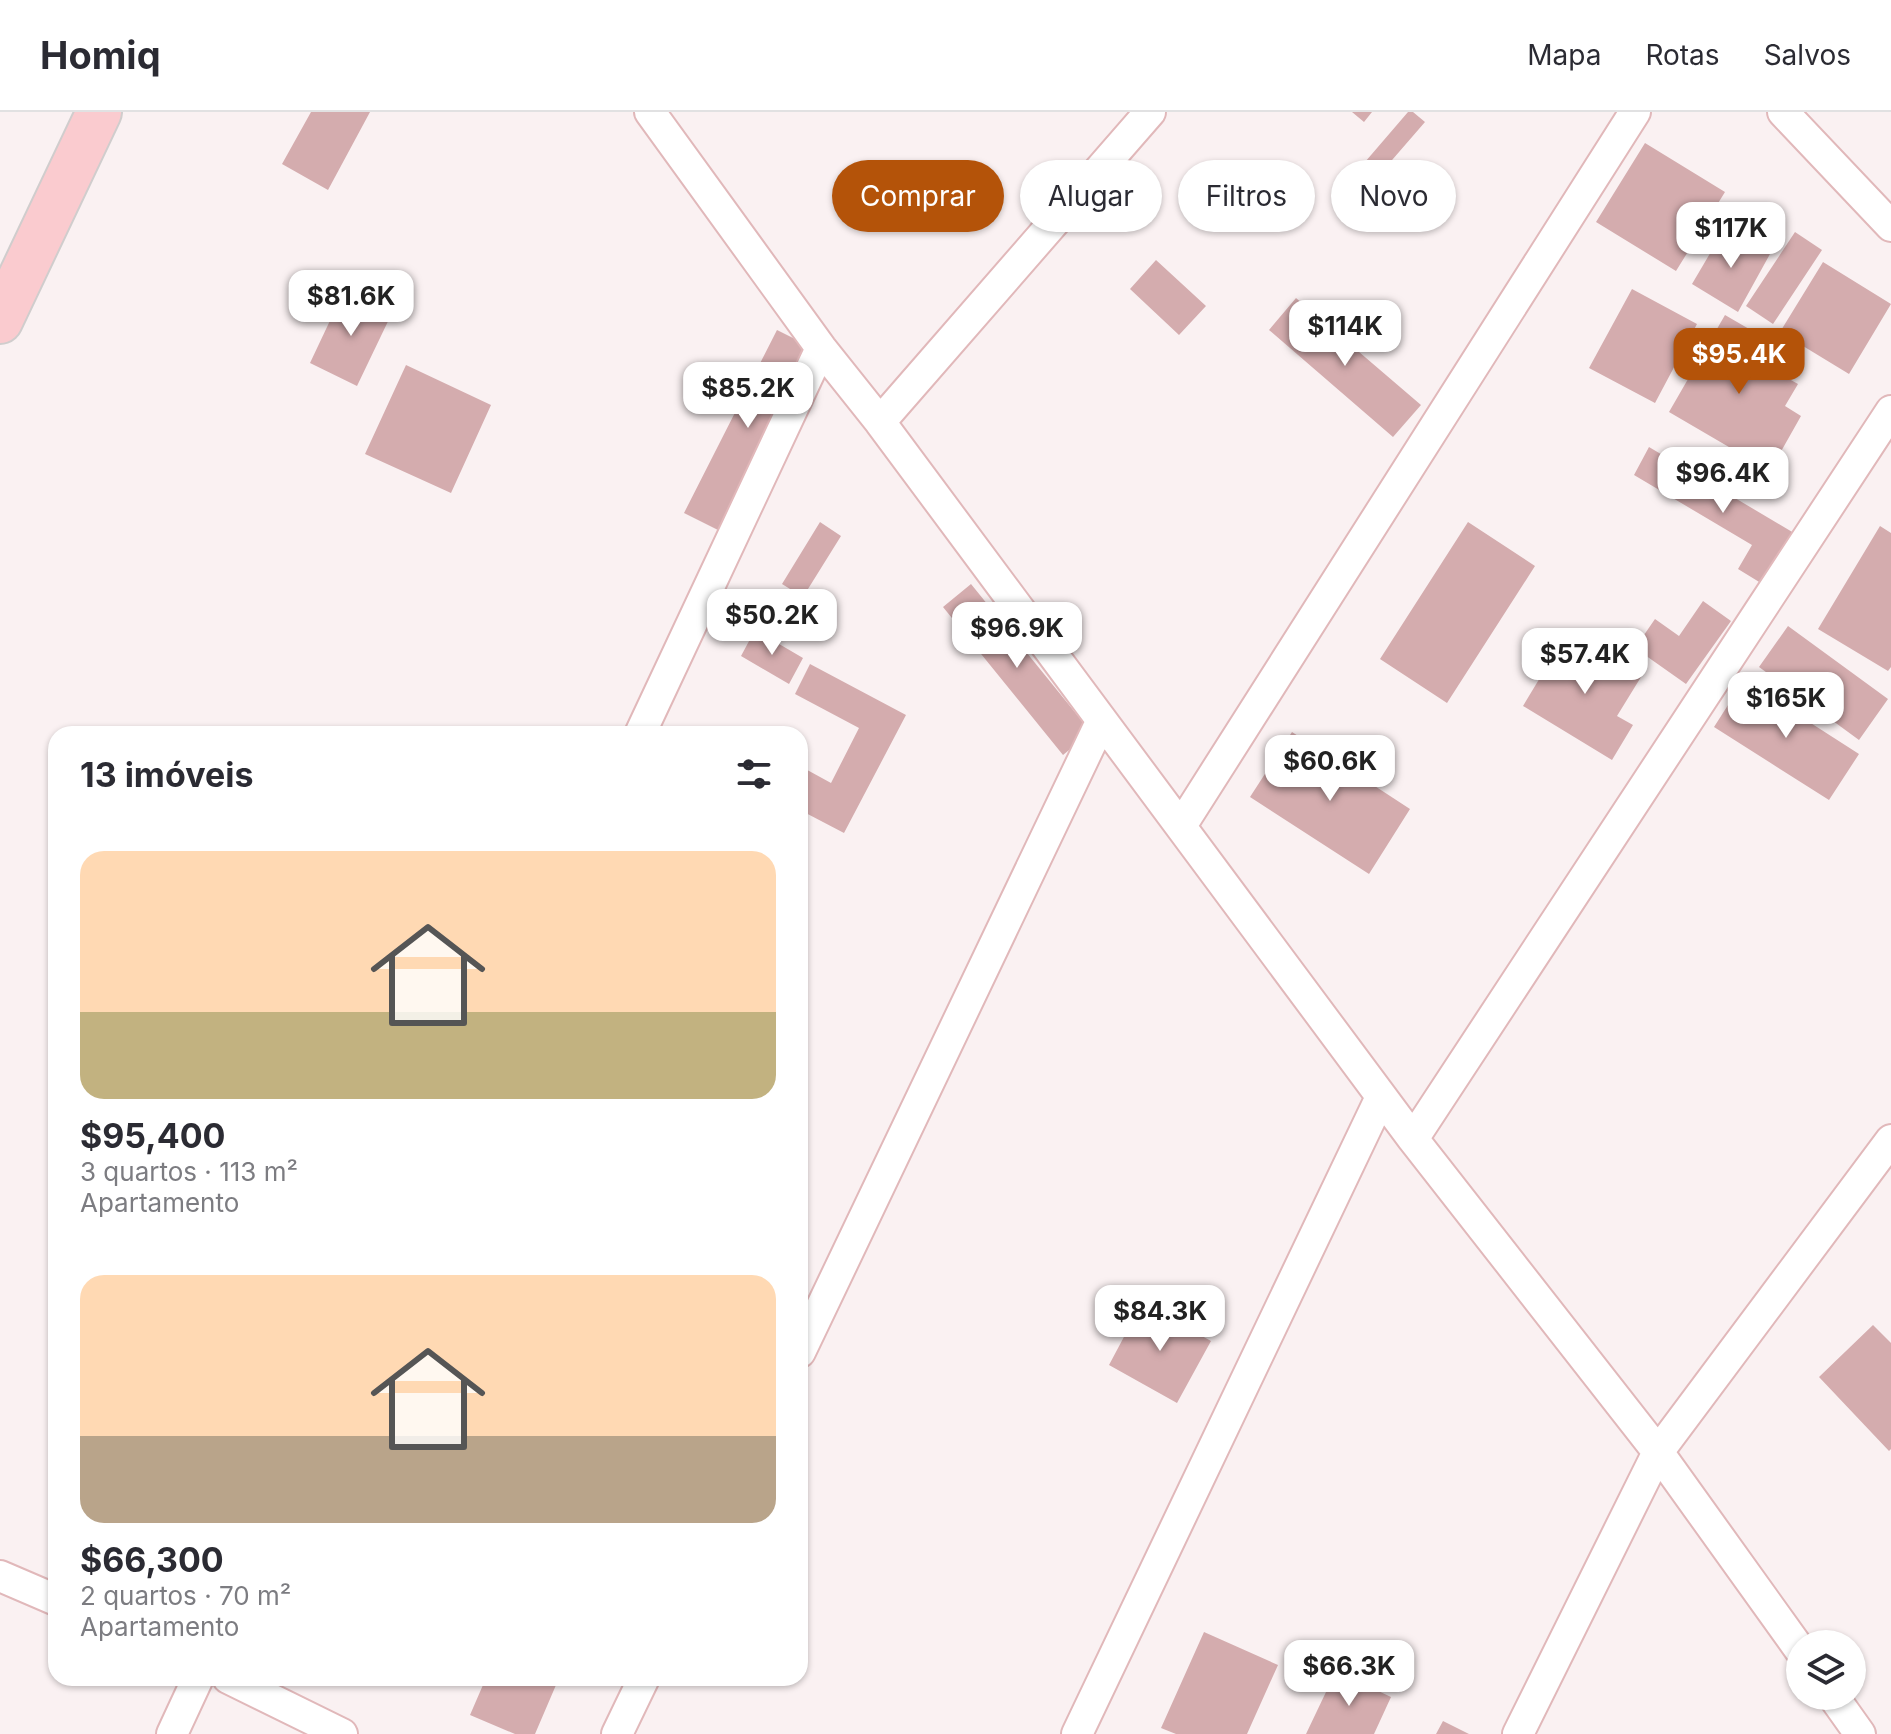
<!DOCTYPE html>
<html lang="pt">
<meta charset="utf-8">
<style>
body{margin:0;font-family:Inter,sans-serif;background:#f2f2f3;color:#2b2b33;height:100vh;display:flex;flex-direction:column;font-size:30px;white-space:nowrap}
*{box-sizing:border-box;margin:0}
p{font-size:26px;color:#7c7c81}
.icon{flex:none;width:44px;height:44px;fill:none;stroke:currentColor;stroke-width:2;stroke-linecap:round;stroke-linejoin:round}
.map{position:relative;flex:1;overflow:hidden}
.sheet{position:absolute;left:48px;top:614px;width:760px;height:960px;display:flex;flex-direction:column;background:#fff;border-radius:24px;box-shadow:0 2px 6px #0004}
.sheet>*{flex:none}
.banner{position:absolute;left:832px;top:48px;width:760px;height:72px;display:flex;gap:16px}
.controls{position:absolute;left:1786px;top:1518px;display:grid;gap:16px}
.controls a{display:grid;place-items:center;width:80px;height:80px;border-radius:50%;background:#fff;box-shadow:0 2px 6px #0004;font-size:40px}
.price{position:absolute;translate:-50% -68px;padding:0 18px;border-radius:16px;background:#fff;color:#222;font-size:26px;line-height:52px;filter:drop-shadow(0 2px 4px #0008)}
.price::after{content:'';position:absolute;left:50%;top:48px;width:24px;height:18px;margin-left:-12px;background:inherit;clip-path:polygon(0 0,100% 0,50% 100%)}
.price.current{background:#b45309;color:#fff}
ul{padding:0;list-style:none}
li{display:grid;align-content:center;gap:16px;height:424px;padding:0 32px}
li span{display:grid;place-items:center;height:248px;border-radius:24px;color:#555}
li>.icon{margin-inline-start:auto}
span .icon{width:144px;height:144px;fill:#fffc;stroke-width:1}
li b{font-size:34px}
h2{display:flex;justify-content:space-between;align-items:center;height:96px;padding:0 32px;font-size:34px}
.pill{padding:0 28px;border-radius:36px;background:#fff;box-shadow:0 2px 6px #0004;font-size:28px;line-height:72px}
.pill.current{background:#b45309;color:#fff}
header{display:flex;align-items:center;gap:48px;box-sizing:border-box;height:112px;padding:0 40px;background:#fff;border-bottom:2px solid #e1e1e2}
header strong{font-size:38px}
nav{display:flex;gap:44px;margin-inline-start:auto;font-size:28px}
.map>svg:first-child{display:block}
.building{fill:#d4acae}
.lines{fill:none;stroke-linecap:round;stroke-linejoin:round}
.minor-casing{stroke:#e1b8ba;stroke-width:34}
.primary-casing{stroke:#d0cdcd;stroke-width:48}
.minor{stroke:#fff;stroke-width:30}
.primary{stroke:#facbcf;stroke-width:44}
</style>
<header>
<strong>Homiq</strong>
<nav><a>Mapa</a><a>Rotas</a><a>Salvos</a></nav>
</header>
<div class="map">
<svg width="1891" height="1622" viewBox="0 0 1891 1622">
<rect width="100%" height="100%" fill="#faf1f2"/>
<!-- building -->
<path class="building" d="M311 0H370L328 78 282 52Z
M1352 0H1372L1364 10Z
M1408 0H1413L1425 10 1373 70 1359 57Z
M1645 31 1725 80 1676 159 1596 110Z
M1725 116 1770 142 1738 200 1692 172Z
M1795 120 1822 138 1773 212 1746 194Z
M1156 148 1206 194 1179 223 1130 177Z
M1823 150 1891 192 1849 262 1780 220Z
M1632 177 1697 212 1655 291 1589 256Z
M344 179 392 201 357 274 310 251Z
M1296 186 1421 293 1393 325 1269 218Z
M1725 203 1756 221 1751 230 1779 246 1773 258 1798 272 1785 294 1801 304 1770 359 1669 300Z
M777 218 811 235 718 418 684 401Z
M406 253 491 293 451 381 365 342Z
M1649 335 1799 424 1769 476 1738 457 1752 433 1634 363Z
M820 410 841 424 803 485 782 472Z
M1468 410 1535 454 1447 591 1380 547Z
M1880 414 1891 421V555L1888 559 1818 517Z
M971 472 1091 620 1063 643 943 495Z
M1703 489 1731 509 1686 572 1635 536 1655 507 1679 524Z
M1788 514 1888 587 1859 628 1759 555Z
M755 518 803 546 789 572 741 544Z
M1567 521 1641 565 1617 604 1633 613 1612 648 1523 594Z
M810 552 906 603 844 721 800 698V654L831 671 859 616 795 582Z
M1744 568 1859 642 1829 688 1714 615Z
M1292 620 1410 697 1369 762 1250 685Z
M1142 1191 1211 1229 1177 1291 1109 1253Z
M1873 1213 1891 1231V1337L1889 1339 1819 1265Z
M1204 1520 1278 1553 1247 1622H1176L1161 1616Z
M1336 1559 1391 1585 1374 1622H1306Z
M486 1566H559L535 1622H515L470 1603Z
M1443 1609 1469 1622H1436Z"/>
<g class="lines">
<!-- minor casing -->
<g class="minor-casing">
<path id="minor" d="M650 0 821 236 880 310 1413 1027 1658 1340 1800 1538
M1783 0 1891 114
M880 310 1150 0
M640 622 821 236
M1181 714 1635 0
M1413 1027 1891 299
M800 1240 1101 610
M0 1464 56 1488
M228 1566 342 1622
M1833 1584 1860 1622
M172 1622 198 1566
M617 1622 644 1566
M1077 1622 1381 985
M1518 1622 1658 1340 1891 1028"/>
</g>
<!-- primary casing -->
<g class="primary-casing">
<path id="primary" d="M0 209 99 0"/>
</g>
<!-- minor -->
<use href="#minor" class="minor"/>
<!-- primary -->
<use href="#primary" class="primary"/>
</g>
</svg>
<div class="controls">
<a><svg class="icon" aria-label="layers" viewBox="0 0 24 24"><path d="M12 4l9 5-9 5-9-5zM3 14l9 5 9-5"/></svg></a>
</div>
<b class="price" style="left:1731px;top:158px">$117K</b>
<b class="price" style="left:351px;top:226px">$81.6K</b>
<b class="price" style="left:1345px;top:256px">$114K</b>
<b class="price current" style="left:1739px;top:284px">$95.4K</b>
<b class="price" style="left:748px;top:318px">$85.2K</b>
<b class="price" style="left:1723px;top:403px">$96.4K</b>
<b class="price" style="left:772px;top:545px">$50.2K</b>
<b class="price" style="left:1017px;top:558px">$96.9K</b>
<b class="price" style="left:1585px;top:584px">$57.4K</b>
<b class="price" style="left:1786px;top:628px">$165K</b>
<b class="price" style="left:1330px;top:691px">$60.6K</b>
<b class="price" style="left:1160px;top:1241px">$84.3K</b>
<b class="price" style="left:1349px;top:1596px">$66.3K</b>
<div class="banner">
<a class="pill current">Comprar</a>
<a class="pill">Alugar</a>
<a class="pill">Filtros</a>
<a class="pill">Novo</a>
</div>
<section class="sheet">
<h2>13 imóveis<svg class="icon" aria-label="filters" viewBox="0 0 24 24"><path d="M4 7h16M4 17h16"/><circle cx="9" cy="7" r="2"/><circle cx="15" cy="17" r="2"/></svg></h2>
<ul>
<li><span style="background:linear-gradient(#ffd9b3 65%,#c2b280 0)"><svg class="icon" aria-label="home" viewBox="0 0 24 24"><path d="M3 11l9-7 9 7M6 9v11h12V9"/></svg></span><div><b>$95,400</b><p>3 quartos · 113 m²</p><p>Apartamento</p></div></li>
<li><span style="background:linear-gradient(#ffd9b3 65%,#b9a48a 0)"><svg class="icon" aria-label="home" viewBox="0 0 24 24"><path d="M3 11l9-7 9 7M6 9v11h12V9"/></svg></span><div><b>$66,300</b><p>2 quartos · 70 m²</p><p>Apartamento</p></div></li>
</ul>
</section>
</div>
